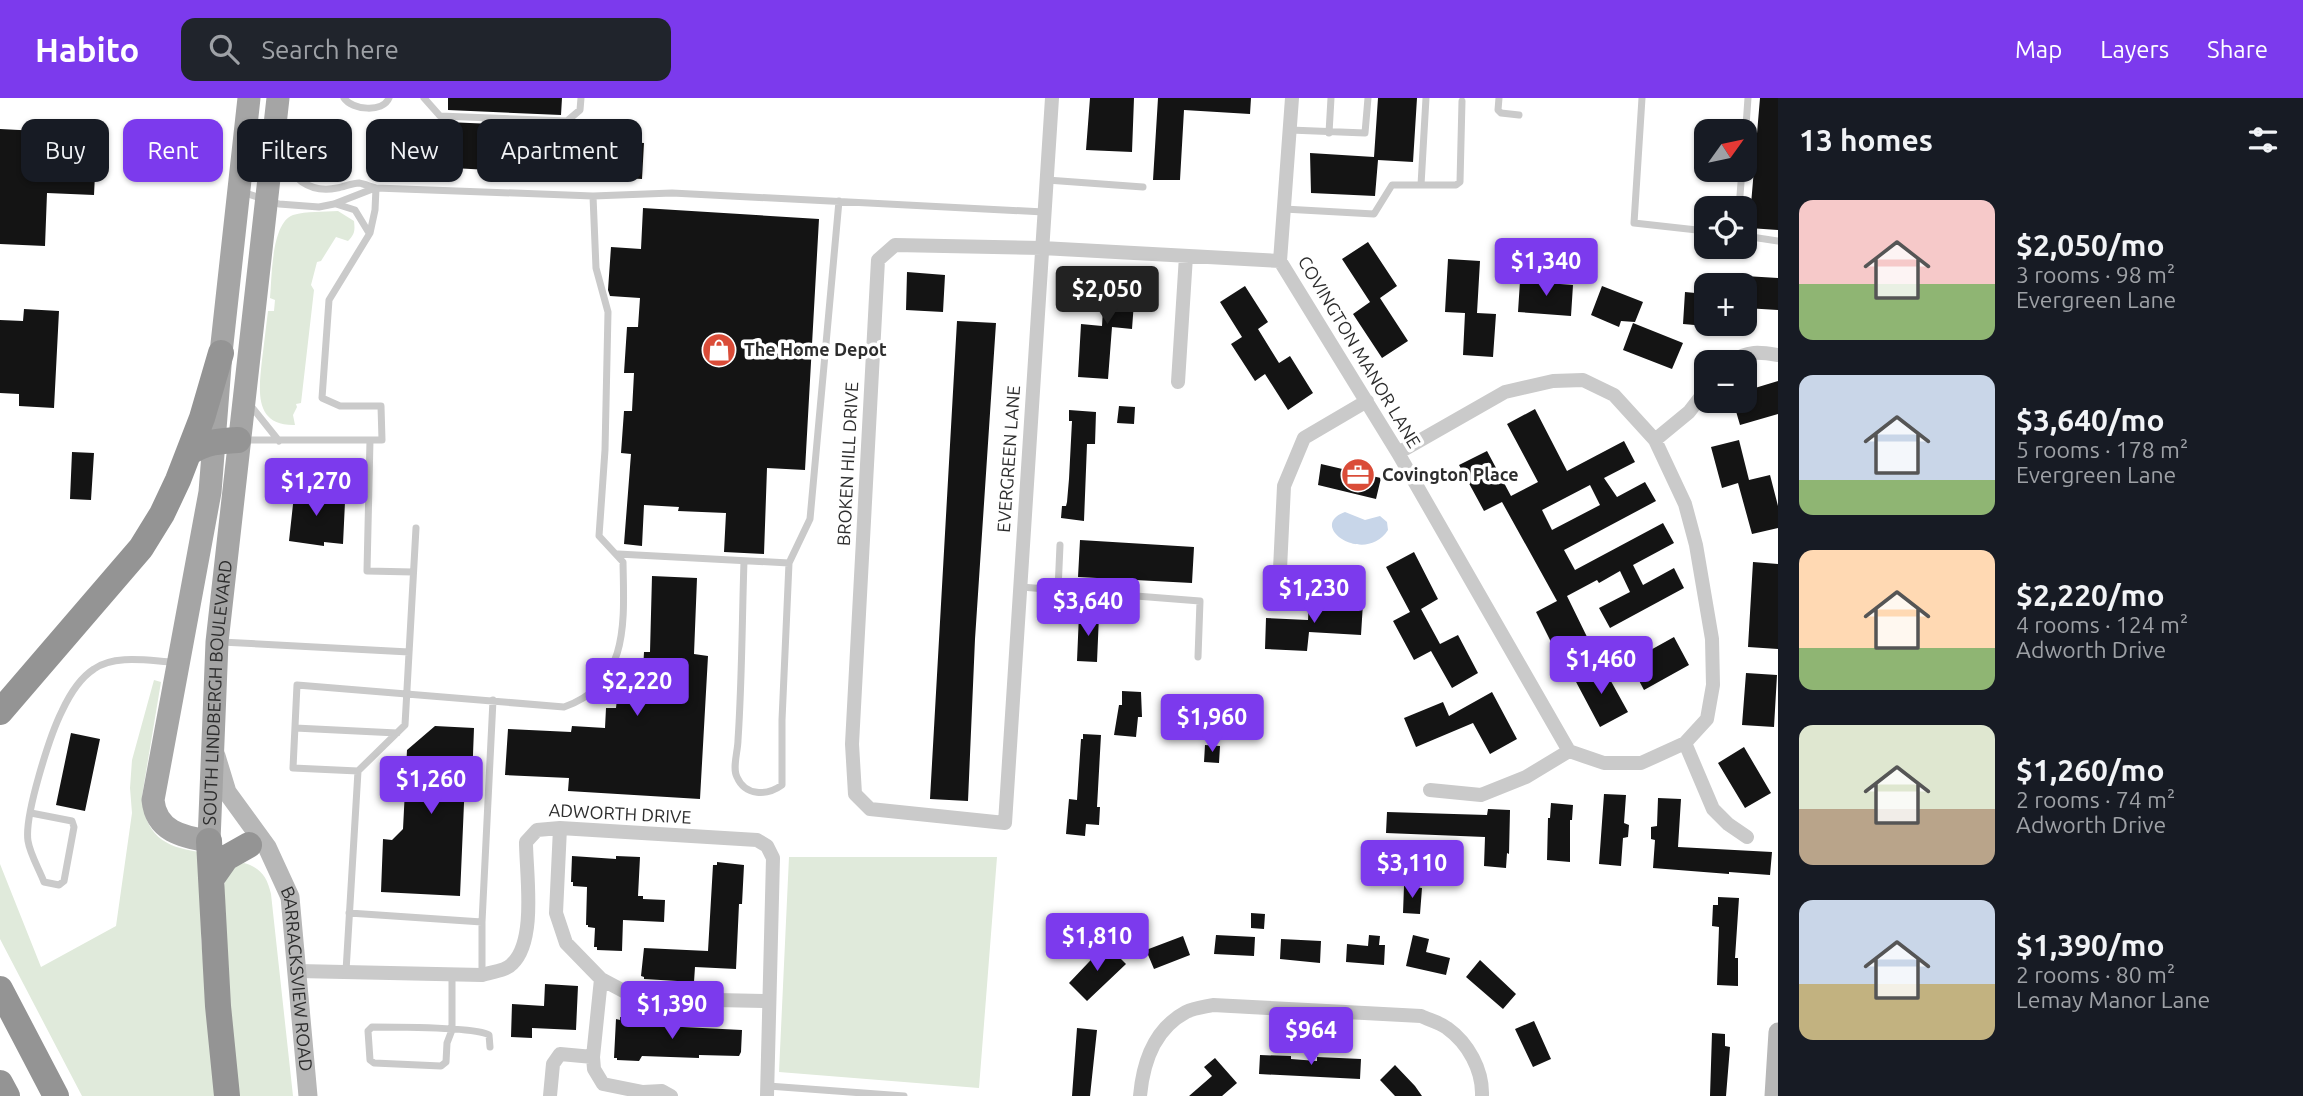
<!DOCTYPE html>
<meta charset="utf-8">
<style>
body{margin:0;font-family:Ubuntu,sans-serif;background:#20242c;color:#f1f3f6;height:100vh;display:flex;flex-direction:column;font-size:26px;white-space:nowrap}
*{box-sizing:border-box;margin:0}
p{font-size:23px;color:#9ea1a6}
.icon{flex:none;width:38px;height:38px;fill:none;stroke:currentColor;stroke-width:2;stroke-linecap:round;stroke-linejoin:round}
.map{position:relative;flex:1;overflow:hidden}
.details{display:flex;flex-direction:column;background:#171b24;width:525px}
.details>*{flex:none}
.banner{position:absolute;left:21px;top:21px;width:665px;height:63px;display:flex;gap:14px}
.needle{width:46px;rotate:57deg}
.buttons{position:absolute;left:1694px;top:21px;display:grid;gap:14px}
.buttons a{display:grid;place-items:center;width:63px;height:63px;border-radius:14px;background:#171b24;box-shadow:0 2px 5px #0004;font-size:35px}
.price{position:absolute;translate:-50% -60px;padding:0 16px;border-radius:7px;background:#7c3aed;color:#fff;font-size:23px;line-height:46px;filter:drop-shadow(0 2px 4px #0008)}
.price::after{content:'';position:absolute;left:50%;top:42px;width:21px;height:16px;margin-left:-10px;background:inherit;clip-path:polygon(0 0,100% 0,50% 100%)}
.price.on{background:#222;color:#fff}
ul{padding:0;list-style:none}
li{display:flex;align-items:center;gap:21px;height:175px;padding:0 21px}
li span{display:grid;place-items:center;flex:none;width:196px;height:140px;border-radius:14px;color:#555}
li>.icon{margin-inline-start:auto}
span .icon{width:84px;height:84px;fill:#fffc;stroke-width:1}
li b{font-size:30px}
h2{display:flex;justify-content:space-between;align-items:center;height:84px;padding:0 21px;font-size:30px}
.tag{padding:0 24px;border-radius:14px;background:#171b24;box-shadow:0 2px 5px #0004;font-size:24px;line-height:63px}
.tag.on{background:#7c3aed;color:#fff}
header{display:flex;align-items:center;gap:42px;box-sizing:border-box;height:98px;padding:0 35px;background:#7c3aed;color:#fff}
header strong{font-size:33px}
nav{display:flex;gap:38px;margin-inline-start:auto;font-size:24px}
.search{width:490px;height:63px;background:#20242c;display:flex;align-items:center;gap:18px;box-sizing:border-box;padding:0 24px;border-radius:14px;color:#9ea1a6;font-size:26px}
main{display:flex;flex:1;min-height:0}
.map>svg:first-child{display:block}
.green{fill:#e0eadb}
.water{fill:#c8d6e9}
.building{fill:#141414;fill-rule:evenodd}
.lines{fill:none;stroke-linecap:round;stroke-linejoin:round}
.lane{stroke:#cacaca;stroke-width:7}
.street{stroke:#cacaca;stroke-width:14}
.secondary{stroke:#b7b7b7;stroke-width:19}
.primary{stroke:#a5a5a5;stroke-width:23}
.highway{stroke:#949494;stroke-width:26}
.labels{text-anchor:middle;stroke-width:7;stroke-linejoin:round;paint-order:stroke}
.poi-label{font-size:18px;font-weight:bold;fill:#2d2d2d;stroke:#fff;text-anchor:start}
.street-label{font-size:18px;fill:#2d2d2d;stroke:#fff}
</style>
<header>
<strong>Habito</strong>
<div class="search"><svg class="icon" aria-label="search" viewBox="0 0 24 24"><circle cx="10" cy="10" r="6"/><path d="M15 15l6 6"/></svg>Search here</div>
<nav><a>Map</a><a>Layers</a><a>Share</a></nav>
</header>
<main>
<div class="map">
<svg width="1778" height="998" viewBox="0 0 1778 998">
<rect width="100%" height="100%" fill="#fff"/>
<!-- green -->
<path class="green" d="M338 113 354 123C355 132 355 136 348 143L336 139 321 163 317 164 311 187 314 192 301 305 296 306 297 309 293 317 295 327C253 328 259 291 262 262 264 246 266 229 268 213H274L275 202 270 200C272 180 271 125 293 117 307 113 323 114 338 113Z
M154 582 161 584 142 698C145 737 163 749 200 754L201 841 217 998H82L0 841V766L41 869 116 828 132 715 130 690 132 662Z
M789 759H997L979 990 779 974Z
M244 765C261 770 267 779 271 796L293 998H237L232 947 224 791C225 777 229 769 244 765Z"/>
<!-- water -->
<path class="water" d="M1345 414 1365 422 1380 418 1387 424 1388 432C1365 468 1306 428 1345 414Z"/>
<!-- building -->
<path class="building" d="M448 0H562L561 17 448 12Z
M1090 0H1134L1132 54 1086 52Z
M1158 0H1251L1250 16 1184 12 1180 82H1153Z
M1378 0H1417L1413 64 1378 62 1375 98 1311 95 1310 55 1374 59Z
M1760 0H1778V132L1749 130Z
M447 24 560 29 559 40 644 45 642 81 366 65 367 30 446 34Z
M0 31 97 36 94 97 47 95 45 148 0 146Z
M643 110 819 121 805 372 767 370 764 456 724 454 726 415 678 413 679 409 644 407 642 448 624 446 631 356 621 355 624 313H632L634 275H624L627 229H638L640 200 610 198 608 192 611 149 641 151Z
M1368 144 1397 188 1380 200 1408 243 1382 260 1353 216 1370 204 1342 161Z
M1448 161 1480 163 1477 215 1496 216 1493 259 1463 257 1465 215 1445 214Z
M907 174 945 177 943 214 906 212Z
M1105 175 1136 177 1132 231 1112 229 1108 281 1078 279 1081 226 1102 228Z
M1745 178 1778 180V212L1745 210Z
M1520 183 1573 187 1571 218 1518 214Z
M1245 188 1268 224 1258 231 1279 265 1290 258 1313 295 1288 312 1265 276 1255 283 1231 246 1242 239 1220 204Z
M1602 188 1643 204 1635 224 1621 223 1619 229 1591 217Z
M1685 194 1706 196V228L1683 226Z
M24 211 59 213 54 310 19 308V296L0 295V222L23 223Z
M957 223 996 225 975 541 968 703 930 701Z
M1633 225 1683 245 1672 271 1623 252Z
M1778 283V316L1740 327 1733 303H1745V293Z
M1119 308 1135 309 1134 326 1117 325Z
M1535 311 1567 373 1624 343 1635 364 1604 380 1617 399 1645 384 1656 403 1564 452 1575 472 1663 425 1674 445 1633 467 1643 487 1674 470 1684 490 1610 530 1599 510 1630 494 1620 473 1599 485 1597 482 1567 498 1590 545 1560 562 1536 514 1557 503 1502 404 1484 413 1459 367 1487 353 1511 398 1538 384 1507 326ZM1590 387 1600 407 1552 432 1542 412Z
M1069 312 1096 314 1095 346H1087L1084 423 1061 420 1062 408H1066L1067 404 1069 381 1072 323H1069Z
M1739 342 1749 382 1770 377 1778 408V430L1752 436 1738 385 1722 390 1711 349Z
M72 354 94 355 91 402 70 401Z
M1321 366 1351 373 1353 368 1368 371 1367 377 1381 380 1376 401 1318 387Z
M295 388 327 392 330 393 329 403 345 404 343 446 324 444V448L289 443Z
M1080 442 1194 449 1192 485 1078 479Z
M1414 454 1438 501 1421 511 1440 546 1458 537 1478 575 1452 590 1431 553 1414 562 1393 523 1410 514 1386 469Z
M1753 464 1778 466V551L1748 549Z
M652 478 697 480 694 556 708 558 700 701 568 693 569 680 505 677 508 631 571 634 572 628 605 630 606 610H616L618 592H630V572L643 573 644 554H650Z
M1309 502 1363 505 1361 537 1309 534 1307 553 1265 551 1266 520 1308 522Z
M1079 516 1099 517 1097 564 1077 563Z
M1674 539 1689 567 1644 592 1629 564Z
M1602 567 1628 614 1600 629 1575 582Z
M1746 575 1777 577 1774 629 1742 627Z
M1122 593 1141 594 1142 619H1138L1136 639 1114 637 1119 607H1122Z
M1492 594 1517 641 1490 656 1473 625 1416 649 1404 620 1443 604 1449 618Z
M435 628 474 630 472 683 465 682 460 798 381 794 383 741 392 742 403 731 407 652Z
M71 635 100 641 85 713 56 707Z
M1083 636 1101 637 1097 709H1100L1099 727 1086 726 1085 738 1066 736 1069 701 1077 702 1081 641H1083Z
M1205 647 1220 648 1219 665 1204 664Z
M1744 649 1771 695 1745 710 1718 665Z
M1604 696 1626 697 1624 725 1629 727 1628 739 1623 740 1621 768 1599 766Z
M1658 700 1681 701 1678 749 1772 754 1770 777 1729 774V776L1653 770 1655 742 1651 741V729L1657 728Z
M1551 705 1573 707 1572 722H1570V764L1547 762 1548 720H1550Z
M1488 711 1510 712 1509 756 1507 755 1506 770 1484 768 1485 739 1386 735 1387 714 1487 717Z
M572 758 616 761V758L640 759 638 798H643V801L665 802 664 824 623 822 622 853 597 852V849H594L595 830 588 829V827H586L587 789 573 788V784H571Z
M717 764 744 767 742 806H739L736 871 695 869 694 884 644 881V879L641 878 644 850 708 853 713 767H717Z
M1404 788 1422 790 1420 816 1403 815Z
M1718 799 1739 800 1735 860H1738V888L1717 887 1719 829 1712 828 1713 807H1718Z
M1251 815 1265 816 1264 831 1251 830Z
M1216 837 1255 839 1254 858 1214 856Z
M1369 837 1380 838 1379 847H1385L1384 867 1346 864 1347 846 1368 848Z
M1413 837 1429 841 1426 854 1450 860 1446 877 1406 868Z
M1183 838 1190 857 1154 871 1146 852Z
M1281 841 1321 843 1320 865 1280 861Z
M1106 846 1126 866 1087 903 1069 885Z
M1480 862 1516 896 1503 911 1466 879Z
M545 886 578 888 576 932 532 930V940L511 939 512 906 544 908Z
M620 919 643 920V927L742 932 741 954 739 958 699 957V960L642 958 639 963 617 962V960H614L616 921 620 922Z
M1534 923 1551 961 1533 969 1515 931Z
M1077 930 1097 932 1090 998H1072Z
M1712 935 1725 936V948L1730 949 1726 998H1710Z
M1260 957 1291 958V961L1317 963V959L1361 961 1360 981 1259 976Z
M1215 960 1237 985 1222 998H1189L1212 978 1204 969Z
M1395 967 1415 988 1422 998H1395L1380 982Z"/>
<g class="lines">
<!-- lane -->
<path class="lane" d="M344 0C352 12 383 15 389 0
M424 0 440 18 567 23 580 12 581 0
M1499 0 1498 12 1501 15 1519 17
M1642 0 1634 125 1706 133
M1290 32 1365 35 1368 0
M1329 35 1331 0
M1745 42 1748 0
M278 55C292 79 308 96 337 90 344 89 352 85 359 85 365 86 371 89 376 90L593 98 596 170 608 214 605 352 599 438 623 464C624 523 630 586 564 609L297 587 293 670 358 673
M1047 82 1143 89
M1421 87H1456L1460 84 1462 3
M242 94 279 106 319 109 334 106 375 90
M593 98 672 95 1044 114
M336 106 355 112 369 135
M1739 110 1742 72
M1284 111 1374 116 1392 87H1421L1426 0
M1745 138 1778 143
M251 308 279 343
M242 342H382L381 308H340L322 300 329 202 370 135 375 112 376 90
M370 342 367 473 413 474
M618 456 789 465 782 622V687C767 698 745 698 737 679 732 670 738 653 738 642 742 583 742 523 744 463
M789 465 810 421 839 103
M1021 489 1200 503 1198 559
M1058 492 1060 447
M221 544 409 554
M295 630 397 635
M31 715 72 723 74 729 64 783 59 787 44 784C39 771 30 756 28 743 24 718 50 637 62 613 69 598 80 580 94 571 115 556 150 563 174 564
M349 815 482 824
M346 873 358 673 405 627 416 430
M482 876V824L493 602
M452 877V932L447 945 446 964 441 968 374 965 370 962 368 933 372 929C392 929 476 929 489 937L490 949
M768 988 904 998"/>
<!-- street -->
<path class="street" d="M1052 0 1005 725 870 711 855 696 852 646 878 162 895 147 1042 150 1280 163
M1292 0 1280 163 1398 355 1569 653
M1732 264C1746 252 1761 254 1778 257
M1178 284 1186 158
M1655 342 1689 314 1706 292
M1398 355 1505 294 1553 283 1583 282 1614 297 1655 342 1685 406 1696 447 1712 541 1713 587 1707 621 1685 645 1641 665H1604L1569 653
M1279 492 1284 388 1304 340 1367 303
M1685 645 1713 711 1728 726 1747 739
M1430 692 1481 697 1526 679 1569 653
M560 730 556 815 566 845 601 881 663 914H682L716 902 768 903
M298 873 482 877C491 874 506 873 512 866 537 843 526 775 526 744L537 732 560 730 757 742 767 748 773 760 767 998
M601 881 593 959 594 971 603 986 643 994 662 993 671 998
M550 998 553 966 560 956 593 959
M1140 998C1143 964 1154 931 1186 914 1194 910 1204 909 1213 907L1421 918C1429 922 1439 924 1447 930 1468 945 1483 972 1482 998"/>
<!-- secondary -->
<g class="secondary">
<path id="s1" d="M216 658 227 694 267 749 290 799 308 998"/>
<path d="M1774 998 1778 934"/>
</g>
<!-- primary -->
<path class="primary" id="s2" d="M249 0 221 255 210 394 153 702C156 733 182 739 209 743L217 544 278 0"/>
<!-- highway -->
<path class="highway" d="M190 354C206 344 219 343 238 342
M0 614 141 450 162 416 178 382 202 320 221 255
M209 743 218 908 227 998
M212 780 226 760 249 747
M0 891 56 998
M0 985 7 998"/>
</g>
<!-- icons -->
<defs>
<g id="shop-disc" transform="scale(1.75)"><circle r="9.5" fill="#da4c38" stroke="#fff"/><path d="M-5-2.5h2.3a2.7 3.5 0 0 1 5.4 0H5L5.5 6h-11ZM-1.5-2.5h3a1.5 2.3 0 0 0-3 0Z" fill="#fff"/></g>
<g id="office-disc" transform="scale(1.75)"><circle r="9.5" fill="#da4c38" stroke="#fff"/><path d="M-6-3h4V-5.5h4V-3h4V5H-6ZM-1-4.5V-3h2v-1.5ZM-6 0V1H6V0Z" fill="#fff"/></g>
</defs>
<g fill-rule="evenodd">
<use href="#shop-disc" x="719" y="252"/>
<use href="#office-disc" x="1358" y="377"/>
</g>
<g class="labels">
<!-- poi labels -->
<g class="poi-label">
<text x="744" y="258">The Home Depot</text>
<text x="1382" y="383">Covington Place</text>
</g>
<!-- street labels -->
<g class="street-label">
<text transform="translate(1359 254) rotate(59)" y="6">COVINGTON MANOR LANE</text>
<text transform="translate(1009 361) rotate(-86)" y="6">EVERGREEN LANE</text>
<text transform="translate(848 366) rotate(-87)" y="6">BROKEN HILL DRIVE</text>
<text dy="6" stroke="none"><textPath href="#s2" startOffset="934">SOUTH LINDBERGH BOULEVARD</textPath></text>
<text transform="translate(620 716) rotate(3)" y="6">ADWORTH DRIVE</text>
<text dy="6" stroke="none"><textPath href="#s1" startOffset="243">BARRACKSVIEW ROAD</textPath></text>
</g>
</g>
</svg>
<div class="buttons">
<a><svg class="needle" viewBox="-14 -14 28 28"><path d="M0-13l5 13h-10z" fill="#e53935"/><path d="M0 13l5-13h-10z" fill="#9ea1a6"/></svg></a>
<a><svg class="icon" aria-label="locate" viewBox="0 0 24 24"><circle cx="12" cy="12" r="6"/><path d="M12 2v4M12 18v4M2 12h4M18 12h4"/></svg></a>
<a>+</a>
<a>−</a>
</div>
<b class="price" style="left:1546px;top:200px">$1,340</b>
<b class="price on" style="left:1107px;top:228px">$2,050</b>
<b class="price" style="left:316px;top:420px">$1,270</b>
<b class="price" style="left:1314px;top:527px">$1,230</b>
<b class="price" style="left:1088px;top:540px">$3,640</b>
<b class="price" style="left:1601px;top:598px">$1,460</b>
<b class="price" style="left:637px;top:620px">$2,220</b>
<b class="price" style="left:1212px;top:656px">$1,960</b>
<b class="price" style="left:431px;top:718px">$1,260</b>
<b class="price" style="left:1412px;top:802px">$3,110</b>
<b class="price" style="left:1097px;top:875px">$1,810</b>
<b class="price" style="left:672px;top:943px">$1,390</b>
<b class="price" style="left:1311px;top:969px">$964</b>
<div class="banner">
<a class="tag">Buy</a>
<a class="tag on">Rent</a>
<a class="tag">Filters</a>
<a class="tag">New</a>
<a class="tag">Apartment</a>
</div>
</div>
<section class="details">
<h2>13 homes<svg class="icon" aria-label="filters" viewBox="0 0 24 24"><path d="M4 7h16M4 17h16"/><circle cx="9" cy="7" r="2"/><circle cx="15" cy="17" r="2"/></svg></h2>
<ul>
<li><span style="background:linear-gradient(#f6c9c9 60%,#8fb573 0)"><svg class="icon" aria-label="home" viewBox="0 0 24 24"><path d="M3 11l9-7 9 7M6 9v11h12V9"/></svg></span><div><b>$2,050/mo</b><p>3 rooms · 98 m²</p><p>Evergreen Lane</p></div></li>
<li><span style="background:linear-gradient(#c9d6e8 75%,#8fb573 0)"><svg class="icon" aria-label="home" viewBox="0 0 24 24"><path d="M3 11l9-7 9 7M6 9v11h12V9"/></svg></span><div><b>$3,640/mo</b><p>5 rooms · 178 m²</p><p>Evergreen Lane</p></div></li>
<li><span style="background:linear-gradient(#ffd9b3 70%,#8fb573 0)"><svg class="icon" aria-label="home" viewBox="0 0 24 24"><path d="M3 11l9-7 9 7M6 9v11h12V9"/></svg></span><div><b>$2,220/mo</b><p>4 rooms · 124 m²</p><p>Adworth Drive</p></div></li>
<li><span style="background:linear-gradient(#dfe7d0 60%,#b9a48a 0)"><svg class="icon" aria-label="home" viewBox="0 0 24 24"><path d="M3 11l9-7 9 7M6 9v11h12V9"/></svg></span><div><b>$1,260/mo</b><p>2 rooms · 74 m²</p><p>Adworth Drive</p></div></li>
<li><span style="background:linear-gradient(#c9d6e8 60%,#c2b280 0)"><svg class="icon" aria-label="home" viewBox="0 0 24 24"><path d="M3 11l9-7 9 7M6 9v11h12V9"/></svg></span><div><b>$1,390/mo</b><p>2 rooms · 80 m²</p><p>Lemay Manor Lane</p></div></li>
</ul>
</section>
</main>
